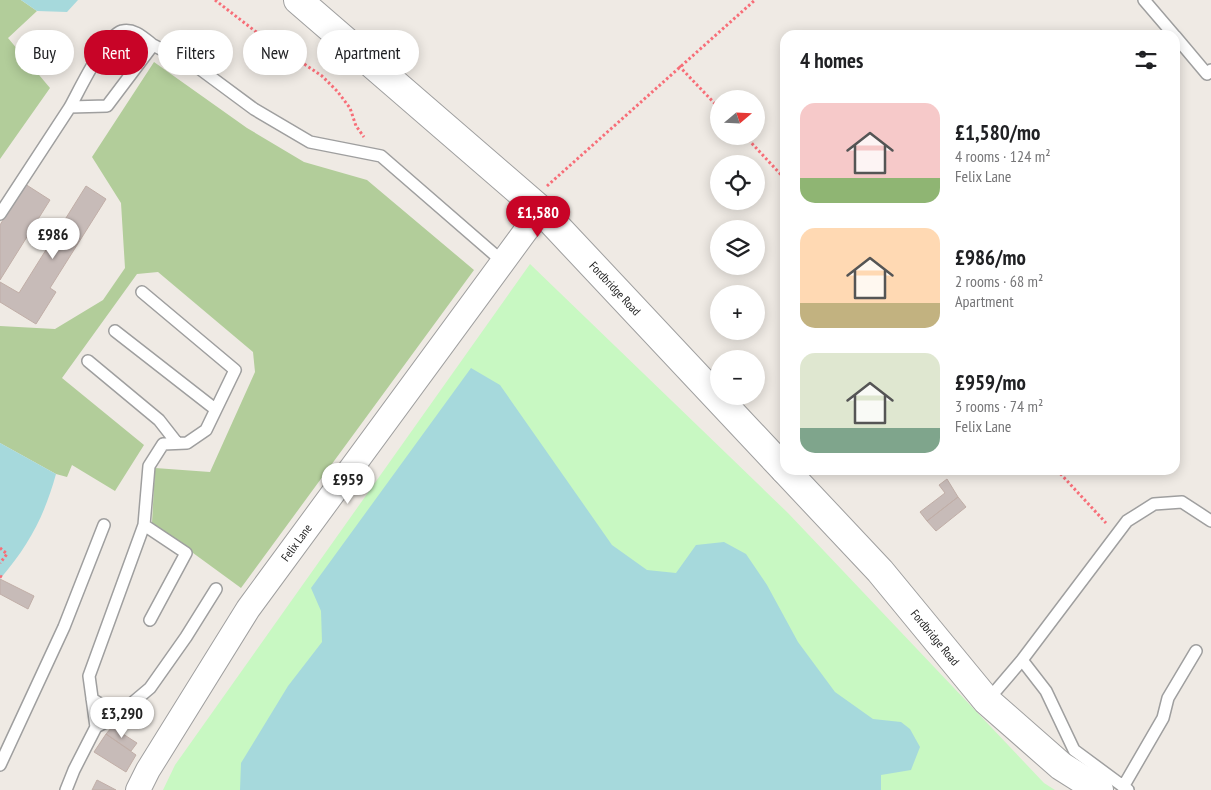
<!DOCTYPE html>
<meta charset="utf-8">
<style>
body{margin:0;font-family:"PT Sans Narrow",sans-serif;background:#f6f6f6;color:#202124;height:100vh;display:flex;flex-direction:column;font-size:19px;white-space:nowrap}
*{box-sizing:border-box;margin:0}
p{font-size:16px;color:#757577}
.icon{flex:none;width:28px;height:28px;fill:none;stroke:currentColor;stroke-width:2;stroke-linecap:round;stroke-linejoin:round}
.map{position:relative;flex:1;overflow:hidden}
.sheet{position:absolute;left:780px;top:30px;width:400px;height:445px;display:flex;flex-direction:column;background:#fff;border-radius:15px;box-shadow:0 2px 12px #0003}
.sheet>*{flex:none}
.guide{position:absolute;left:15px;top:30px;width:475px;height:45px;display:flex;gap:10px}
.needle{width:32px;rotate:71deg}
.controls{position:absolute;left:710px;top:90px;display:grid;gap:10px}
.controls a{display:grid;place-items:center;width:55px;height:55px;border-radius:50%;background:#fff;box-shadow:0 2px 12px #0003;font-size:25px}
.price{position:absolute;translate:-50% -42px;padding:0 11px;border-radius:18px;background:#fff;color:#222;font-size:16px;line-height:32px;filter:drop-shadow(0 1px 2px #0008)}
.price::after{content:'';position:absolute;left:50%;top:30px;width:15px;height:11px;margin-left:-8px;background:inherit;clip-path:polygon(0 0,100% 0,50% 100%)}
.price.on{background:#c80427;color:#fff}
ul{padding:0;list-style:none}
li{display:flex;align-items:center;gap:15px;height:125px;padding:0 20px}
li span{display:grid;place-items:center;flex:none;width:140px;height:100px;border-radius:15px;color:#555}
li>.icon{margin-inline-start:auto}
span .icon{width:60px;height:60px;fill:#fffc;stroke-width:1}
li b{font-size:21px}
h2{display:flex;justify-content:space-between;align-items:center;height:60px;padding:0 20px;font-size:21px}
.pill{padding:0 18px;border-radius:22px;background:#fff;box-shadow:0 2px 12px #0003;font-size:18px;line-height:45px}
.pill.on{background:#c80427;color:#fff}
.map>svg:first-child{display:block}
.forest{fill:#b2cd9a}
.park{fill:#c8f8c2}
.water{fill:#a6d9dc}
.building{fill:#c7bbb8;stroke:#c0aea7}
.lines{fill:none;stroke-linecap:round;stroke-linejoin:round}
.service-casing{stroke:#9f9f9f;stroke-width:14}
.minor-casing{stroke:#9f9f9f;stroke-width:26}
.tertiary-casing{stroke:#9f9f9f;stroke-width:30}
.path{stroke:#f76e78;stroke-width:3;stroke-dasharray:2.5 2.5;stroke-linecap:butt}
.service{stroke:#fff;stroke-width:11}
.minor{stroke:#fff;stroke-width:24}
.tertiary{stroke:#fff;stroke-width:28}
.labels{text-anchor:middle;stroke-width:4;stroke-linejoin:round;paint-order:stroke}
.street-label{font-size:12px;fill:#1e1e1e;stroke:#fff}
</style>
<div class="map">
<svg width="1211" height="790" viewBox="0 0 1211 790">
<rect width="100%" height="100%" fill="#efeae4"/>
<!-- forest -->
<path class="forest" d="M0 0H21L37 11 8 38 50 88 0 159Z
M154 62 247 128 304 162 367 180 474 270 241 588 152 523 155 468 210 472 255 372 253 352 158 272 137 274 62 378 144 445 115 491 72 465 67 477 56 474 0 443V326L55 329 103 300 125 268 121 203 92 157Z"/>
<!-- park -->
<path class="park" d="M530 264 788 513 1044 783 1055 790H163L175 765Z"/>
<!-- water -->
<path class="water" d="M21 0H78L67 12 37 11Z
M471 368 500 385 612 545 647 570 676 573 696 545 724 542 746 554 767 585 798 642 835 692 873 719 901 722 910 729 920 747 911 770 881 775V790H240L241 763 288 686 322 642 321 611 311 588Z
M0 443 56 474C44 517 29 545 0 579Z"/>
<!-- building -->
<path class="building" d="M25 184 50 200 0 280V225Z
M86 186 106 199 50 288 56 292 36 324 0 302V282L19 293Z
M947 479 958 497 927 521 920 512 945 493 939 485Z
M958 497 966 507 936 531 927 521Z
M0 579 34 596 28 609 0 594Z
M112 727 137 743 131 751 106 734Z
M106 734 136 755 126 772 94 752Z
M97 780 116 790H92Z"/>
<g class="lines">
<!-- service casing -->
<g class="service-casing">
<path id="service" d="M1144 0 1174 35
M1175 36 1207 74 1211 70
M70 107C80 89 104 37 122 31 134 28 144 38 153 45
M0 214 70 107 107 106 153 45 200 69 254 109 310 142 381 156 502 261
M115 331 215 409
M88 361 159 420 177 443
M144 525 186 553 150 620
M1022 660 1046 691 1074 750 1128 790
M92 699 118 715
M987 701 1022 660 1127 521 1154 504 1182 502 1211 521
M96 727 89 676 144 525 149 466 163 444 187 443 206 430 235 370 142 292
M0 765 64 627 104 525
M1123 787 1163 718 1168 698 1196 651
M66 790 74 770 96 727 118 715 150 688 186 637 216 589"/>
</g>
<!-- minor casing -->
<g class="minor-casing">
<g id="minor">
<path id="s1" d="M138 790 148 770 248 609 541 210"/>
</g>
</g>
<!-- tertiary casing -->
<g class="tertiary-casing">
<g id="tertiary">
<path id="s2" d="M298 0 541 210 785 470"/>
<path id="s3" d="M785 470 880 571 987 701 1061 766 1099 790"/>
</g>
</g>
<!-- path -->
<path class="path" d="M215 0 255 31 322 76 337 91 350 108 356 126 364 137
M679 66 719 108
M745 136 785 179
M547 186 755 0
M1057 470 1106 523
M0 548 7 554 0 563
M0 576 2 577"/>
<!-- service -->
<use href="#service" class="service"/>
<!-- minor -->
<use href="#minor" class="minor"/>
<!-- tertiary -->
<use href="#tertiary" class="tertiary"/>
</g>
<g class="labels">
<!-- street labels -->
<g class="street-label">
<text dy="4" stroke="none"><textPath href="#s2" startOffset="429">Fordbridge Road</textPath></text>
<text dy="4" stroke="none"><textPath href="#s1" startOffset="294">Felix Lane</textPath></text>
<text dy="4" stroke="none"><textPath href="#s3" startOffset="225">Fordbridge Road</textPath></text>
</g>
</g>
</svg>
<div class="controls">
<a><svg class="needle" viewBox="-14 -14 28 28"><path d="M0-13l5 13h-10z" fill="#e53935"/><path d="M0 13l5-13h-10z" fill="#757577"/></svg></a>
<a><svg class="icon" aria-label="locate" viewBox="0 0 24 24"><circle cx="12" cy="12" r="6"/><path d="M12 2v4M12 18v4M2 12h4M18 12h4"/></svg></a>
<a><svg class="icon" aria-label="layers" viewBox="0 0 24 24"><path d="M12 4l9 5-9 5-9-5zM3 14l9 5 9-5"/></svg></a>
<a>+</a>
<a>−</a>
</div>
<b class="price on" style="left:538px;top:238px">£1,580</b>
<b class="price" style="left:53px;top:260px">£986</b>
<b class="price" style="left:348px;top:505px">£959</b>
<b class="price" style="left:122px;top:739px">£3,290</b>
<div class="guide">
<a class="pill">Buy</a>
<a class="pill on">Rent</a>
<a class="pill">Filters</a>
<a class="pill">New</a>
<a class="pill">Apartment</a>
</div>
<section class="sheet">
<h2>4 homes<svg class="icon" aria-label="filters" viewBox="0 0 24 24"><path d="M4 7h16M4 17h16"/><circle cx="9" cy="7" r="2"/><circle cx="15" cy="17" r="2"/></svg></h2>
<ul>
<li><span style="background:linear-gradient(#f6c9c9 75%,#8fb573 0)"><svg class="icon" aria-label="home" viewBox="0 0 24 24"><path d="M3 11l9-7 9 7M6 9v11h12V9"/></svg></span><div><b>£1,580/mo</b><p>4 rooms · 124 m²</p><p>Felix Lane</p></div></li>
<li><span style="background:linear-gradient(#ffd9b3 75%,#c2b280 0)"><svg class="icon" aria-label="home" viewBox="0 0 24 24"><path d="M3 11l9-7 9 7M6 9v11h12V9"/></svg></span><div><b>£986/mo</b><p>2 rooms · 68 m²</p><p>Apartment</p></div></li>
<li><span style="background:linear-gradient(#dfe7d0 75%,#7fa58c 0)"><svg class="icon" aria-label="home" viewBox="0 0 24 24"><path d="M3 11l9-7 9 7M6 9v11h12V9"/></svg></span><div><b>£959/mo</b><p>3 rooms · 74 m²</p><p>Felix Lane</p></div></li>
</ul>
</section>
</div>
